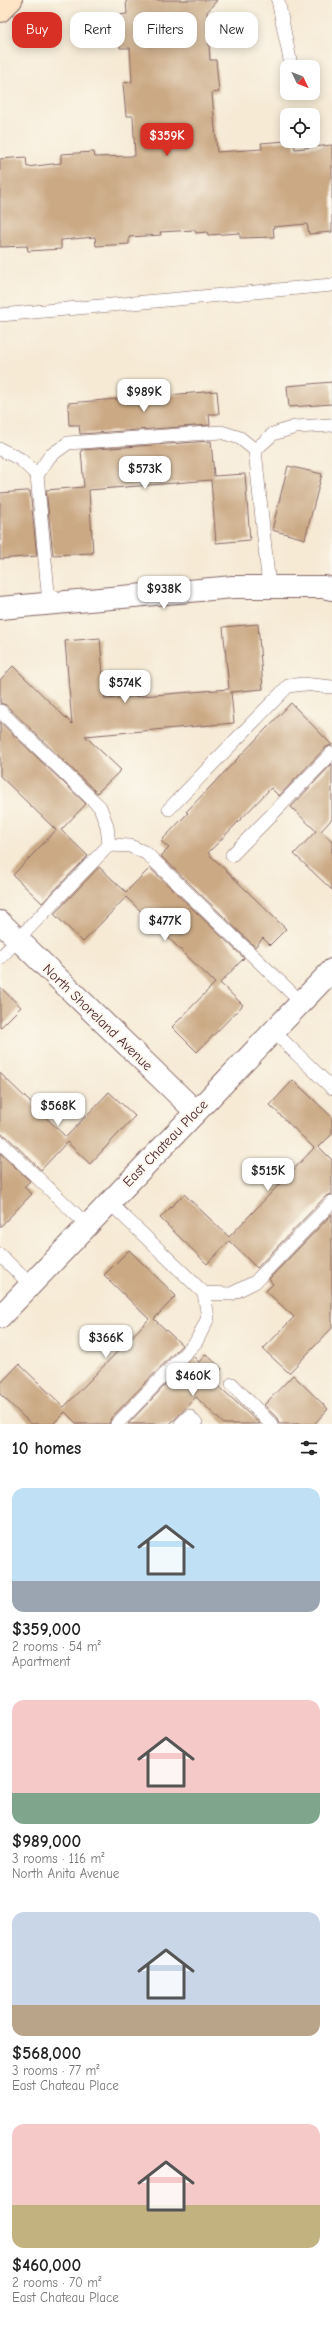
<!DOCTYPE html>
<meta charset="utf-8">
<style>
body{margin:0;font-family:"Comic Neue",sans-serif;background:#f6f6f6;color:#222;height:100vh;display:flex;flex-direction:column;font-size:15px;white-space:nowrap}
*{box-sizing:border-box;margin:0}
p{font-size:13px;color:#767676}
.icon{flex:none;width:22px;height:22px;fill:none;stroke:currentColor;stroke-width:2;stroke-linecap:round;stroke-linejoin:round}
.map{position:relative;height:1424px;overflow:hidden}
.sheet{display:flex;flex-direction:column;background:#fff;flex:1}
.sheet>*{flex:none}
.top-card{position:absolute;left:12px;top:12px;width:308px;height:36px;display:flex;gap:8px}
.needle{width:26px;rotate:133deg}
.tools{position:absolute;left:280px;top:60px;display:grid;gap:8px}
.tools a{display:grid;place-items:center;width:40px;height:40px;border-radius:8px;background:#fff;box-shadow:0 2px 10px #0003;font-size:20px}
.price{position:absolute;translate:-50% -34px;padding:0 9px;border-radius:8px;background:#fff;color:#222;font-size:13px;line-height:26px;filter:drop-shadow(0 1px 2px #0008)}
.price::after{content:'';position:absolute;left:50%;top:24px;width:12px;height:9px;margin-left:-6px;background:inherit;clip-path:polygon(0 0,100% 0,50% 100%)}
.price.active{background:#d93025;color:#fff}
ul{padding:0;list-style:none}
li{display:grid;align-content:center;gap:8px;height:212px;padding:0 12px}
li span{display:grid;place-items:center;height:124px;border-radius:12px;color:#555}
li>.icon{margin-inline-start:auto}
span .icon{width:72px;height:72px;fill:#fffc;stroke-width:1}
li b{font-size:17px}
h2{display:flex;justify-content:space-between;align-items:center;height:48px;padding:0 12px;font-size:17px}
.tag{padding:0 14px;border-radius:12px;background:#fff;box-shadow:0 2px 10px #0003;font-size:14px;line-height:36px}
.tag.active{background:#d93025;color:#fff}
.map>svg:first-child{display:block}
.building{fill:#caa984}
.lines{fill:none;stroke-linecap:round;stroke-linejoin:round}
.service-casing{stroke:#866666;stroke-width:14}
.minor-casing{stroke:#866666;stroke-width:24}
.secondary-casing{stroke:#866666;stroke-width:24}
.service{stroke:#fff;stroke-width:13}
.minor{stroke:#fff;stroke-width:22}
.secondary{stroke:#fee5c5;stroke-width:22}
.labels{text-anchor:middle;stroke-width:4;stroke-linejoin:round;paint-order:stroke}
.street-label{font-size:14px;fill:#4a1f2b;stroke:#fbf7ec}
</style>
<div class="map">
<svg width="332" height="1424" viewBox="0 0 332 1424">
<rect width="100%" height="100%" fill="#fbf7ec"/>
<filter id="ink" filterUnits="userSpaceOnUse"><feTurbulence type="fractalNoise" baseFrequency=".025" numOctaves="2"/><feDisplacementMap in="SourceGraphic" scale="8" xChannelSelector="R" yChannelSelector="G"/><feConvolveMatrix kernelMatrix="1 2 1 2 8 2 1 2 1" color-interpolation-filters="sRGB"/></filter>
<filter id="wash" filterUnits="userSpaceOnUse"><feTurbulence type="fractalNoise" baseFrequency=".012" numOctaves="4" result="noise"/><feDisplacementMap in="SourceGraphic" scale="16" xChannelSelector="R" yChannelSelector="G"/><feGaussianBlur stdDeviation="0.9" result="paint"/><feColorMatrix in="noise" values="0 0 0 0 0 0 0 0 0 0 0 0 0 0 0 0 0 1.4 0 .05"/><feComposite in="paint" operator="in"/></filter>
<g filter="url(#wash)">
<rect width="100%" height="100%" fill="#f6ead5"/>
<g id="blocks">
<!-- building -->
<path class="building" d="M126 0H217L207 12 210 60H216L219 92 212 93 217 152 262 149 261 143 287 141H294L295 149 332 145V232L309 234 307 224 273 227 274 237 240 238V233L208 235 207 232 196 233 195 230 160 232 161 235 129 237V244L96 246 95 237 61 240V249L28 251 27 246 0 247V159L26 157 27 167 61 163V154L94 152 95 157 135 156 133 116H126L123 83 132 82 130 48H120L118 15 127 14Z
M332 382V404L289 407 287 386Z
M217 391 219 414H209L210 425 80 434 79 425H69L68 403Z
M211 441 214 476 245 474 250 540 216 543 211 480 89 490 93 553 53 555 46 490 84 487 81 450Z
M288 466 322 474 305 539 272 530Z
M26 491H30L37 556 0 559V493Z
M258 624 263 689 231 692 234 723 85 736 121 770 97 793 6 705 0 703V680L13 666 72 724 65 641 100 638 105 699 229 689 223 627Z
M291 703 332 745 326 747 279 796 271 788 208 853 286 929 270 945 263 938 255 947 161 856 169 848 161 841 188 813 186 812Z
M0 722 86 804 61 830 88 856 42 903 13 875 56 830 0 776Z
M332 764V819L321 831 332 841V890L294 854 316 831 291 807Z
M99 867 126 892 150 868 244 958 220 983 243 1005 197 1052 172 1027 215 983 126 897 83 942 54 914Z
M0 987 21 1007 0 1028Z
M0 1073 66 1137 109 1092 135 1116 90 1164 67 1142 41 1170 6 1136 0 1134Z
M293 1080 332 1117V1134L319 1147 332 1160V1194L326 1196 257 1268 229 1241 207 1264 160 1218 184 1194 229 1237 314 1148 270 1105Z
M0 1153 30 1181 24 1187 32 1194 0 1227Z
M332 1214V1328L289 1373 263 1349 294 1317 266 1291 273 1284 269 1279Z
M129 1250 176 1296 154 1319 182 1345 111 1418 109 1424H77L65 1412 53 1424H31L0 1394V1384L19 1364 64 1407 149 1319 104 1275Z
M206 1354 222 1369 212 1380 260 1424H224L196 1397 170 1424H128L193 1356 199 1362Z
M293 1375 328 1409 314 1424H279L277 1418 264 1405Z"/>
</g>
</g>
<g filter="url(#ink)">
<use href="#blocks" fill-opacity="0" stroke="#866666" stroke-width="1"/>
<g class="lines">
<!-- service casing -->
<g class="service-casing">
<path id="service" d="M278 0 291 65
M0 315 332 285
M0 449 20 459 37 475 50 456 68 443 221 432 240 438 255 450 273 434 295 427 332 425
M255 450 269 587
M37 475 49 603
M0 711 100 807 107 826 109 845 130 846 146 853 301 1002
M169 809 288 686 303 684 332 687
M232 855 332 753
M0 958 109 845
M273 1031 332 1088
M0 1142 87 1225
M109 1202 204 1293
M0 1255 31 1285
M232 1384 271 1424
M117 1424 196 1342 208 1318 204 1293 231 1294 255 1282 332 1202
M181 1424 189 1416 196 1424"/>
</g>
<!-- minor casing -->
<g class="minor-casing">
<path id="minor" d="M0 608 233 587H324L332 589
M0 922 195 1111
M0 1317 332 970"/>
</g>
<!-- secondary casing -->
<g class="secondary-casing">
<path id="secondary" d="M0 11 11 0"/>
</g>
<!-- service -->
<use href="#service" class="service"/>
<!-- minor -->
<use href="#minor" class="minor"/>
<!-- secondary -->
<use href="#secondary" class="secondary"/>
</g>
</g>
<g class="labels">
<!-- street labels -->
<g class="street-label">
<text transform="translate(98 1017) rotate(44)" y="5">North Shoreland Avenue</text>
<text transform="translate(165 1143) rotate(-46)" y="5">East Chateau Place</text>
</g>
</g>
</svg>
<div class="tools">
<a><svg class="needle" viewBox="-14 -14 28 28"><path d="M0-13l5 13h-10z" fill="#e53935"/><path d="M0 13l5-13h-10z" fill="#767676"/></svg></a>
<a><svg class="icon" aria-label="locate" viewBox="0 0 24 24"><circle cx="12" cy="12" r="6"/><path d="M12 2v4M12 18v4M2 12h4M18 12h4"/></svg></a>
</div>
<b class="price active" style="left:167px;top:157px">$359K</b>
<b class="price" style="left:144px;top:413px">$989K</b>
<b class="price" style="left:145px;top:490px">$573K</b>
<b class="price" style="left:164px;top:610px">$938K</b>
<b class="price" style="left:125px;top:704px">$574K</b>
<b class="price" style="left:165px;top:942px">$477K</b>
<b class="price" style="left:58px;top:1127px">$568K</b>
<b class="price" style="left:268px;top:1192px">$515K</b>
<b class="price" style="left:106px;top:1359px">$366K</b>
<b class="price" style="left:193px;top:1397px">$460K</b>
<div class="top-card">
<a class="tag active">Buy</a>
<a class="tag">Rent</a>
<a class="tag">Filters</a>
<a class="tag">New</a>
</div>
</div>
<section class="sheet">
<h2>10 homes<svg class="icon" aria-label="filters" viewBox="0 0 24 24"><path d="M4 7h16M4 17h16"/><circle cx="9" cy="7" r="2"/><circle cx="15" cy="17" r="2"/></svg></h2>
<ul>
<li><span style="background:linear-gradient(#bfe0f5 75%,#9aa5b1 0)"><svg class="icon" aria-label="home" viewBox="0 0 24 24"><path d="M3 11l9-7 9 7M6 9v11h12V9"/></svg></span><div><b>$359,000</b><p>2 rooms · 54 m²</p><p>Apartment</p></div></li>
<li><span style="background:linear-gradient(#f6c9c9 75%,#7fa58c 0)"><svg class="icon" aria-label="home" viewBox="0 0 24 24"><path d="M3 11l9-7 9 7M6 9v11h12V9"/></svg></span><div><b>$989,000</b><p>3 rooms · 116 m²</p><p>North Anita Avenue</p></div></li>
<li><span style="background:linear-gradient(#c9d6e8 75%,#b9a48a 0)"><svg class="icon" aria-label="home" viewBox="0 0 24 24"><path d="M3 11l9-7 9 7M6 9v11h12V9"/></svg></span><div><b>$568,000</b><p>3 rooms · 77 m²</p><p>East Chateau Place</p></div></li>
<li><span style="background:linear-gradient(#f6c9c9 65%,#c2b280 0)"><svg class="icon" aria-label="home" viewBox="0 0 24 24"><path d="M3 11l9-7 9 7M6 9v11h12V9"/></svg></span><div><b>$460,000</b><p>2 rooms · 70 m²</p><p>East Chateau Place</p></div></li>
</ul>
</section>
